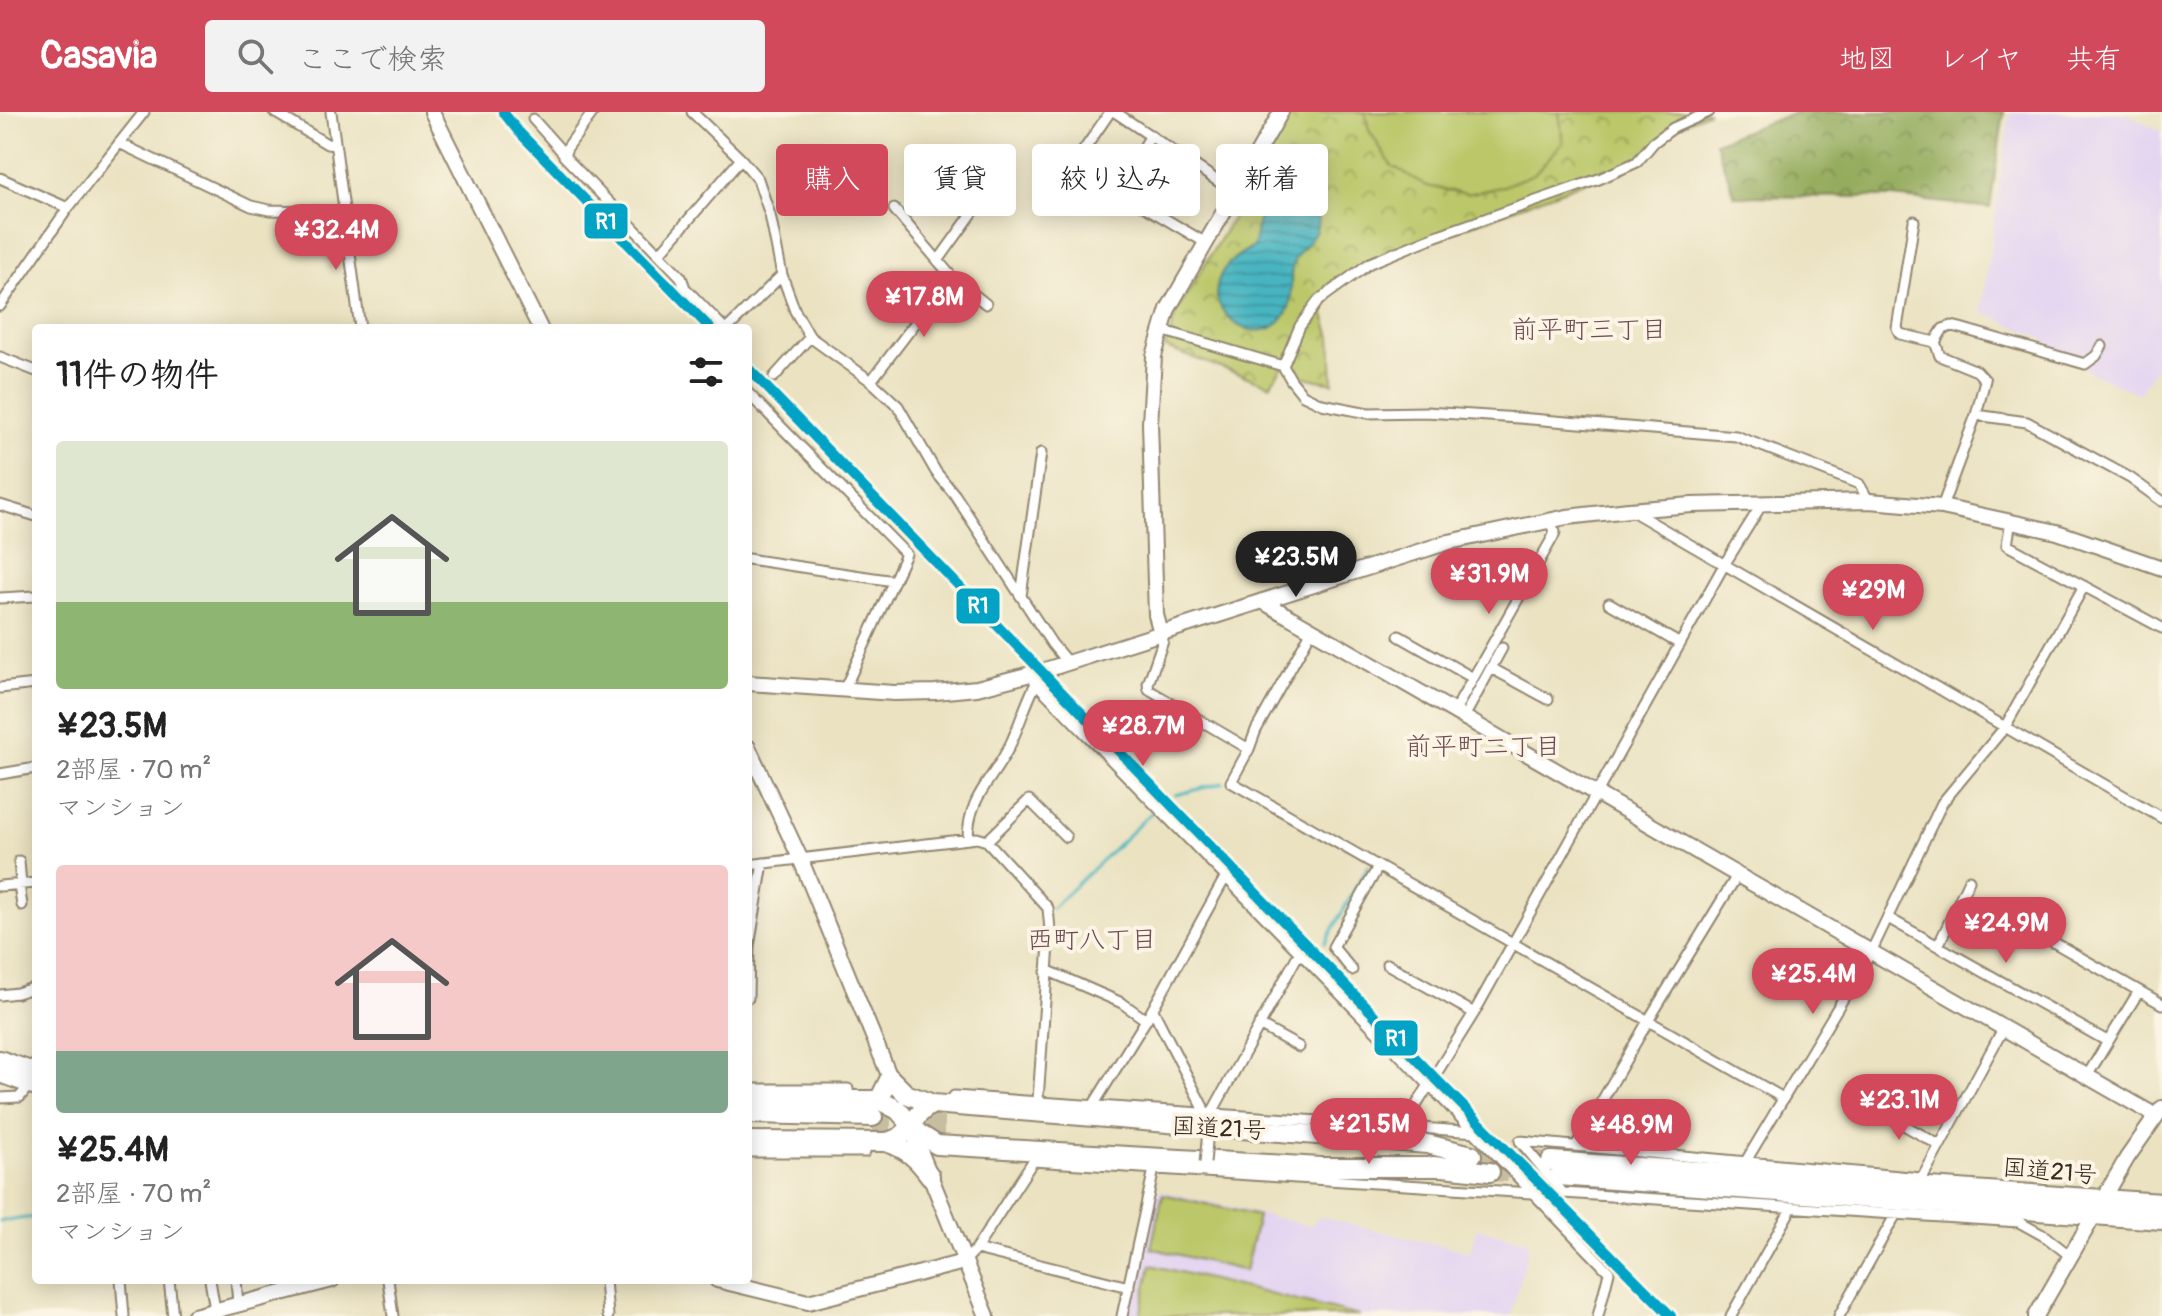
<!DOCTYPE html>
<html lang="ja">
<meta charset="utf-8">
<style>
body{margin:0;font-family:Pangolin,"Klee One",sans-serif;background:#f2f2f2;color:#222;height:100vh;display:flex;flex-direction:column;font-size:30px;white-space:nowrap}
*{box-sizing:border-box;margin:0}
p{font-size:26px;color:#767676}
.icon{flex:none;width:44px;height:44px;fill:none;stroke:currentColor;stroke-width:2;stroke-linecap:round;stroke-linejoin:round}
.map{position:relative;flex:1;overflow:hidden}
.sheet{position:absolute;left:32px;top:212px;width:720px;height:960px;display:flex;flex-direction:column;background:#fff;border-radius:8px;box-shadow:0 4px 20px #0003}
.sheet>*{flex:none}
.top-card{position:absolute;left:776px;top:32px;width:760px;height:72px;display:flex;gap:16px}
.price{position:absolute;translate:-50% -68px;padding:0 18px;border-radius:28px;background:#d1495b;color:#fff;font-size:26px;line-height:52px;filter:drop-shadow(0 2px 4px #0008)}
.price::after{content:'';position:absolute;left:50%;top:48px;width:24px;height:18px;margin-left:-12px;background:inherit;clip-path:polygon(0 0,100% 0,50% 100%)}
.price.selected{background:#222;color:#fff}
ul{padding:0;list-style:none}
li{display:grid;align-content:center;gap:16px;height:424px;padding:0 24px}
li span{display:grid;place-items:center;height:248px;border-radius:8px;color:#555}
li>.icon{margin-inline-start:auto}
span .icon{width:144px;height:144px;fill:#fffc;stroke-width:1}
li b{font-size:34px}
h2{display:flex;justify-content:space-between;align-items:center;height:96px;padding:0 24px;font-size:34px}
.pill{padding:0 28px;border-radius:8px;background:#fff;box-shadow:0 4px 20px #0003;font-size:28px;line-height:72px}
.pill.selected{background:#d1495b;color:#fff}
header{display:flex;align-items:center;gap:48px;box-sizing:border-box;height:112px;padding:0 40px;background:#d1495b;color:#fff}
header strong{font-size:38px}
nav{display:flex;gap:44px;margin-inline-start:auto;font-size:28px}
.search{width:560px;height:72px;background:#f2f2f2;display:flex;align-items:center;gap:20px;box-sizing:border-box;padding:0 28px;border-radius:8px;color:#767676;font-size:30px}
.map>svg:first-child{display:block}
.built{fill:#e3d3f2}
.forest{fill:url(#forest-crowns);stroke:#686b3e;stroke-width:2}
.park{fill:url(#park-crowns);stroke:#7b7844;stroke-width:2}
.garden{fill:#bbc769;stroke:#7b7844;stroke-width:2}
.water{fill:url(#water-rules);stroke:#417070;stroke-width:2}
.lines{fill:none;stroke-linecap:round;stroke-linejoin:round}
.stream{stroke:#47b5c1;stroke-width:3}
.highway-tunnel{stroke:#c7bda0;stroke-width:18;stroke-dasharray:18 9;stroke-linecap:butt}
.street-casing{stroke:#928670;stroke-width:13}
.secondary-casing{stroke:#928670;stroke-width:18}
.primary-casing{stroke:#928670;stroke-width:18}
.highway-casing{stroke:#928670;stroke-width:22}
.street{stroke:#fff;stroke-width:9}
.secondary{stroke:#fff;stroke-width:14}
.primary{stroke:#fff;stroke-width:14}
.highway{stroke:#fff;stroke-width:18}
.street-bridge-casing{stroke:#928670;stroke-width:13;stroke-linecap:butt}
.street-bridge{stroke:#fff;stroke-width:9}
.rail-1-casing{stroke:#fcf5e5;stroke-width:16}
.rail-1{stroke:#03a3c5;stroke-width:10}
.labels{text-anchor:middle;stroke-width:8;stroke-linejoin:round;paint-order:stroke}
.street-label{font-size:24px;fill:#3b2a1e;stroke:#fcf5e5}
.neighbourhood-label{font-size:26px;fill:#6f4c55;stroke:#fcf5e5}
.line-badge{stroke:#fcf5e5;stroke-width:3}
.badge-label{font-size:22px;text-anchor:middle;font-weight:bold;fill:#fff}
</style>
<header>
<strong>Casavia</strong>
<div class="search"><svg class="icon" aria-label="search" viewBox="0 0 24 24"><circle cx="10" cy="10" r="6"/><path d="M15 15l6 6"/></svg>ここで検索</div>
<nav><a>地図</a><a>レイヤ</a><a>共有</a></nav>
</header>
<div class="map">
<svg width="2162" height="1204" viewBox="0 0 2162 1204">
<defs>
<pattern id="forest-crowns" width="20" height="18" patternUnits="userSpaceOnUse" patternTransform="scale(2)"><rect width="20" height="18" fill="#94ac5d"/><path d="M2 6a3 3 0 1 1 6 0M12 15a3 3 0 1 1 6 0" fill="none" stroke="#7a8c4c"/></pattern>
<pattern id="park-crowns" width="20" height="18" patternUnits="userSpaceOnUse" patternTransform="scale(2)"><rect width="20" height="18" fill="#bbc769"/><path d="M2 6a3 3 0 1 1 6 0M12 15a3 3 0 1 1 6 0" fill="none" stroke="#99a256"/></pattern>
<pattern id="water-rules" width="6" height="5" patternUnits="userSpaceOnUse" patternTransform="scale(2)"><rect width="6" height="5" fill="#47b5c1"/><path d="M0 2.5h6" fill="none" stroke="#3c939c"/></pattern>
</defs>
<rect width="100%" height="100%" fill="#fcf5e5"/>
<filter id="ink" filterUnits="userSpaceOnUse"><feTurbulence type="fractalNoise" baseFrequency=".0125" numOctaves="2"/><feDisplacementMap in="SourceGraphic" scale="16" xChannelSelector="R" yChannelSelector="G"/><feConvolveMatrix kernelMatrix="1 2 1 2 8 2 1 2 1" color-interpolation-filters="sRGB"/></filter>
<filter id="wash" filterUnits="userSpaceOnUse"><feTurbulence type="fractalNoise" baseFrequency=".006" numOctaves="4" result="noise"/><feDisplacementMap in="SourceGraphic" scale="32" xChannelSelector="R" yChannelSelector="G"/><feGaussianBlur stdDeviation="1.8" result="paint"/><feColorMatrix in="noise" values="0 0 0 0 0 0 0 0 0 0 0 0 0 0 0 0 0 1.4 0 .05"/><feComposite in="paint" operator="in"/></filter>
<g filter="url(#wash)">
<rect width="100%" height="100%" fill="#eae2c1"/>
<!-- built -->
<path class="built" d="M2010 0H2124L2162 20V245L2139 282 2093 262 2038 224 1981 200Z
M1162 1079 1310 1114 1319 1105 1470 1140 1477 1116 1530 1130 1511 1204H1128L1157 1080Z"/>
<!-- forest -->
<path class="forest" d="M1797 0H2004L1990 96 1893 85 1735 84 1715 30Z"/>
<!-- park -->
<path class="park" d="M1289 0H1709L1673 16 1637 50 1370 151 1319 188 1331 225 1333 271 1300 264 1283 254 1270 273 1165 236 1177 199 1243 88Z"/>
<!-- garden -->
<path class="garden" d="M1365 0H1559L1563 31 1534 62 1501 75 1467 82 1427 74 1391 53 1369 18Z
M1163 1082 1258 1104 1245 1159 1151 1136Z
M1151 1153 1359 1204H1360H1140Z"/>
<!-- water -->
<path class="water" d="M1276 90 1309 95 1317 99C1322 130 1300 129 1293 152 1288 168 1295 184 1287 200 1257 254 1167 177 1253 135 1258 117 1256 98 1276 90Z"/>
<g class="lines">
<!-- stream -->
<path class="stream" d="M1109 617 1127 600
M1175 683 1223 671
M1052 796 1151 701
M1325 831 1368 754
M0 1109 36 1105"/>
</g>
</g>
<g filter="url(#ink)">
<g class="lines">
<!-- highway-tunnel -->
<path class="highway-tunnel" d="M873 1005 949 1006
M872 1019 946 1021
M1482 1043 1551 1049
M1490 1060 1558 1064"/>
<!-- street casing -->
<g class="street-casing">
<path id="street" d="M274 0 327 32 335 33
M331 0 360 216
M593 0 567 36 564 44 681 165 685 176 724 216
M692 0 741 47 758 67 770 103 782 163 795 199 810 225 871 269 898 294 936 360 955 383 1052 532 1067 550
M1115 0 1234 80
M533 7 565 43
M1151 23 1118 79 1206 131
M119 31 251 94 269 98 345 100
M1068 61 1110 0
M0 66 68 96
M894 97 951 164 986 192
M1914 109 1897 216 1900 222 1935 230
M659 142 741 47
M938 149 994 71
M0 194 68 96 144 0
M728 216 782 163
M1161 218 1283 254 1291 268 1303 283 1322 292 1368 301 1426 300 1519 306 1736 324 1859 372 1869 389
M0 245 36 259
M1283 254 1300 214 1319 188 1370 151 1436 124 1599 67 1637 50 1654 30 1673 16 1709 0
M774 265 810 225
M871 269 951 164
M748 281 906 442 844 578
M1976 303 2027 310 2130 366 2162 389
M0 393 36 404
M1942 395 1976 303 1985 268 1977 259 1940 244 1935 230 1943 217 1952 214 1960 216 2085 252 2096 244 2102 234
M1632 399 2162 706
M2011 408 2007 433 2162 516
M748 447 894 469
M1021 484 1041 341
M0 486 36 484
M1609 491 1680 532
M1312 518 1256 618 1249 637 1231 670 1783 986
M1161 521 1163 529 1148 572 1149 578 1249 637
M1399 524 1473 566
M1491 556 1548 587
M1031 562 1036 571 1429 973 1402 1016
M0 576 36 572
M1454 600 1553 425 1555 420 1549 409
M1464 605 1502 536
M0 662 36 656
M968 727C968 683 994 668 1011 631 1020 611 1026 591 1036 571
M987 729 1029 688 1066 725
M19 749 21 772
M748 753 977 726 987 729 1048 796 1050 818 1038 988
M19 773 22 793
M0 774 36 771
M2004 802 2162 892
M1888 806 2107 929
M1938 834 1969 768
M1387 852 1474 901
M1352 858 1333 835 1378 755
M1046 860H1051L1122 891 1146 908
M0 883 17 881 36 875
M748 886 749 835 763 751
M1153 898 1203 995V1000
M1259 913 1299 935
M2087 964 2139 879
M748 977H848L849 989
M0 986 20 985 30 972
M1094 992 1151 900 1226 764
M947 994 954 984 1477 1020
M1876 997 1939 1033
M1209 1006 1299 841
M1520 1029 1563 1081 2019 1110 2046 1125 2069 1143
M1520 1029 1921 1066
M1576 1034 1648 909 1738 762
M748 1040H865L864 1029
M1746 1049 1871 840 1942 691 2005 615 2084 474
M1920 1070 2003 917
M976 1137 1129 1175
M964 1150 976 1137 1033 1049 1531 1081
M121 1168 124 1204
M169 1168 173 1204
M210 1168 216 1204
M236 1168 238 1192
M388 1168 393 1204
M605 1168 608 1204
M1122 1204 1154 1057
M1598 1204 1609 1160 1429 973 1474 901 1724 453 1762 392
M1731 1204 1792 1095
M1839 1204 1896 1102"/>
</g>
<!-- secondary casing -->
<g class="secondary-casing">
<path id="secondary" d="M432 0 540 216
M1262 489 2156 1004
M1161 521 1156 503 1150 311 1154 244 1168 197 1281 0
M748 571 894 581 935 580 977 576 1042 559 1449 430 1567 405 1629 398 1692 393 1869 389 1942 395 2057 420 2162 456
M748 635 800 746 893 973
M910 1014 987 1204
M717 1168 808 1190 964 1150
M194 1204 332 1168"/>
</g>
<!-- primary casing -->
<g class="primary-casing">
<path id="primary" d="M2036 1204 2127 1046 2162 996"/>
</g>
<!-- highway casing -->
<g class="highway-casing">
<path id="highway" d="M0 948 36 961
M0 961 36 974
M748 988H879L890 966 906 982 933 992
M879 988 898 998 918 1021 937 1033 1321 1055H1446
M748 1002 873 1005
M748 1029 886 1030C907 1037 917 1046 930 1064
M886 1030C916 1023 907 1005 933 992L1427 1032 1472 1043
M1551 1049 2162 1091
M1433 1054 1490 1060
M1558 1064 2162 1108"/>
</g>
<!-- street -->
<use href="#street" class="street"/>
<!-- secondary -->
<use href="#secondary" class="secondary"/>
<!-- primary -->
<use href="#primary" class="primary"/>
<!-- highway -->
<use href="#highway" class="highway"/>
<!-- street-bridge casing -->
<g class="street-bridge-casing">
<path id="street-bridge" d="M1205 1051 1209 1008"/>
</g>
<!-- street-bridge -->
<use href="#street-bridge" class="street-bridge"/>
<!-- rail-1 casing -->
<g class="rail-1-casing">
<path id="rail-1" d="M503 0 518 19 710 216
M748 256 1434 965 1671 1204"/>
</g>
<!-- rail-1 -->
<use href="#rail-1" class="rail-1"/>
</g>
</g>
<g class="labels">
<!-- street labels -->
<g class="street-label">
<text transform="translate(1219 1016) rotate(3)" y="8">国道21号</text>
<text transform="translate(2050 1059) rotate(5)" y="8">国道21号</text>
</g>
<!-- neighbourhood labels -->
<g class="neighbourhood-label">
<text x="1589" y="226">前平町三丁目</text>
<text x="1483" y="643">前平町二丁目</text>
<text x="1092" y="836">西町八丁目</text>
</g>
</g>
<g class="line-badge">
<rect x="583" y="90" width="46" height="38" rx="8" fill="#03a3c5"/>
<rect x="955" y="475" width="46" height="38" rx="8" fill="#03a3c5"/>
<rect x="1373" y="907" width="46" height="38" rx="8" fill="#03a3c5"/>
</g>
<g class="badge-label">
<text x="606" y="117">R1</text>
<text x="978" y="501">R1</text>
<text x="1396" y="934">R1</text>
</g>
</svg>
<b class="price" style="left:336px;top:160px">¥32.4M</b>
<b class="price" style="left:924px;top:227px">¥17.8M</b>
<b class="price selected" style="left:1296px;top:487px">¥23.5M</b>
<b class="price" style="left:1489px;top:504px">¥31.9M</b>
<b class="price" style="left:1873px;top:520px">¥29M</b>
<b class="price" style="left:1143px;top:656px">¥28.7M</b>
<b class="price" style="left:2006px;top:853px">¥24.9M</b>
<b class="price" style="left:1813px;top:904px">¥25.4M</b>
<b class="price" style="left:1899px;top:1030px">¥23.1M</b>
<b class="price" style="left:1369px;top:1054px">¥21.5M</b>
<b class="price" style="left:1631px;top:1055px">¥48.9M</b>
<div class="top-card">
<a class="pill selected">購入</a>
<a class="pill">賃貸</a>
<a class="pill">絞り込み</a>
<a class="pill">新着</a>
</div>
<section class="sheet">
<h2>11件の物件<svg class="icon" aria-label="filters" viewBox="0 0 24 24"><path d="M4 7h16M4 17h16"/><circle cx="9" cy="7" r="2"/><circle cx="15" cy="17" r="2"/></svg></h2>
<ul>
<li><span style="background:linear-gradient(#dfe7d0 65%,#8fb573 0)"><svg class="icon" aria-label="home" viewBox="0 0 24 24"><path d="M3 11l9-7 9 7M6 9v11h12V9"/></svg></span><div><b>¥23.5M</b><p>2部屋 · 70 m²</p><p>マンション</p></div></li>
<li><span style="background:linear-gradient(#f6c9c9 75%,#7fa58c 0)"><svg class="icon" aria-label="home" viewBox="0 0 24 24"><path d="M3 11l9-7 9 7M6 9v11h12V9"/></svg></span><div><b>¥25.4M</b><p>2部屋 · 70 m²</p><p>マンション</p></div></li>
</ul>
</section>
</div>
